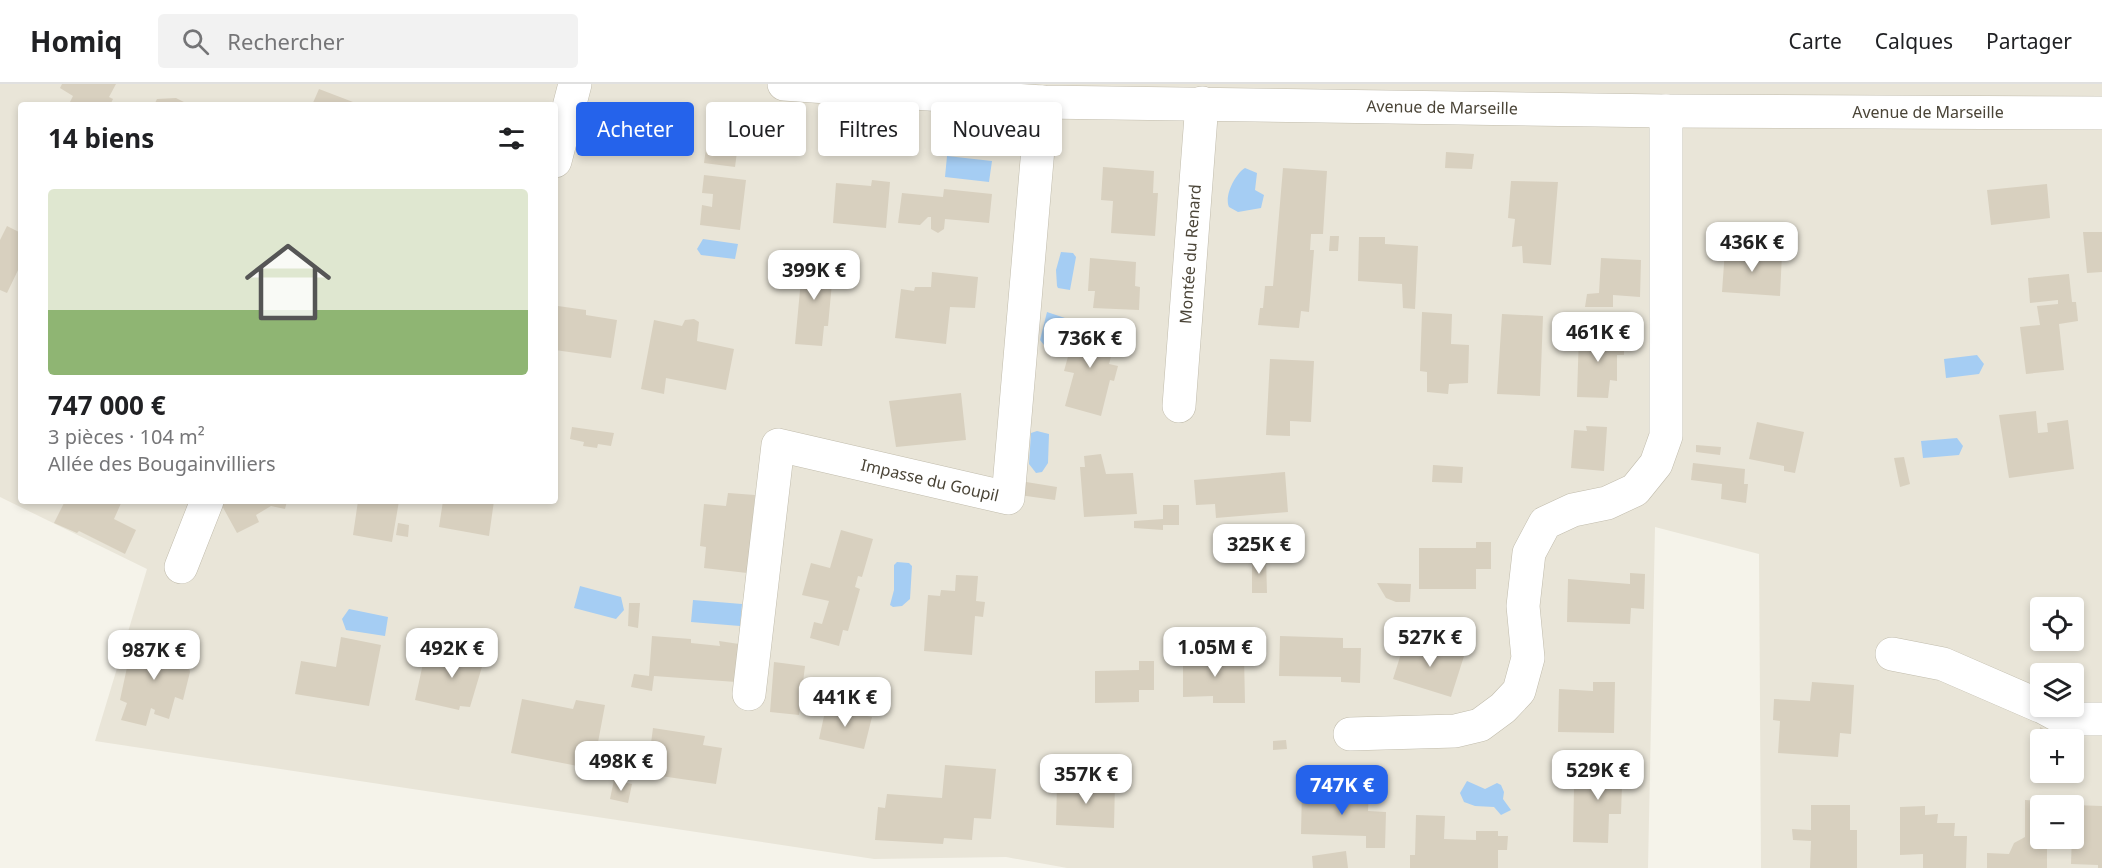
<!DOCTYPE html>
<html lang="fr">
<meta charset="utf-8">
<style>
body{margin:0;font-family:"Noto Sans",sans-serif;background:#f2f2f2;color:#202124;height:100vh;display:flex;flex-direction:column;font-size:22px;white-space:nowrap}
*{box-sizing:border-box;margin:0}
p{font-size:20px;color:#757577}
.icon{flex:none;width:33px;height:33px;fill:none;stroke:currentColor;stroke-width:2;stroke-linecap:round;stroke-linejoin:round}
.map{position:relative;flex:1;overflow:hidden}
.details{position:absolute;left:18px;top:18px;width:540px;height:402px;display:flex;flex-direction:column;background:#fff;border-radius:6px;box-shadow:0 3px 9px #0003}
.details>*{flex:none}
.top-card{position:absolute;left:576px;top:18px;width:570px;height:54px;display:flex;gap:12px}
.controls{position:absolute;left:2030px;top:513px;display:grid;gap:12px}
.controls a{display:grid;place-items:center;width:54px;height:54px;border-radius:6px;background:#fff;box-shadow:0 3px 9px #0003;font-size:30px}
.price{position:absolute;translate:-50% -51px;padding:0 14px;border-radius:12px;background:#fff;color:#222;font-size:20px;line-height:39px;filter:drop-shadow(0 2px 3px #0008)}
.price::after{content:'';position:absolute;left:50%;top:36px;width:18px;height:14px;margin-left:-9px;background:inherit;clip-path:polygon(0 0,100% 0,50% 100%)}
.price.selected{background:#2563eb;color:#fff}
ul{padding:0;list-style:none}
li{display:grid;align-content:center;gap:12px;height:318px;padding:0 30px}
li+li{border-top:2px solid #e0e0e0}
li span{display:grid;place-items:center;height:186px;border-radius:6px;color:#555}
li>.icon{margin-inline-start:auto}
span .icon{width:108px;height:108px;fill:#fffc;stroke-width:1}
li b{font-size:26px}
h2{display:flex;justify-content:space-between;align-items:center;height:72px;padding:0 30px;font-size:26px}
.chip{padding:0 21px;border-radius:6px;background:#fff;box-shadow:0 3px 9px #0003;font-size:21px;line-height:54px}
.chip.selected{background:#2563eb;color:#fff}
header{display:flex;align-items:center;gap:36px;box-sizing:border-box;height:84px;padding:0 30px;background:#fff;border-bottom:2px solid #e0e0e0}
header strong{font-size:28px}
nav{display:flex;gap:33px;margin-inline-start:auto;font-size:21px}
.search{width:420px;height:54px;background:#f2f2f2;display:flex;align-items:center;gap:15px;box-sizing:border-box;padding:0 21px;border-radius:6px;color:#757577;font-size:22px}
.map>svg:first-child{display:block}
.residential{fill:#e9e5d8;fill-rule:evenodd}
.water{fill:#a5cdf3}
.building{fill:#d8d0bf}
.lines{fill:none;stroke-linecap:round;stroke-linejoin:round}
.minor-casing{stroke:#c1bcac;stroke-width:34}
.tertiary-casing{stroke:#c1bcac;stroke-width:34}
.minor{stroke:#fff;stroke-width:33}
.tertiary{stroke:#fff;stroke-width:33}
.labels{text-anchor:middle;stroke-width:5;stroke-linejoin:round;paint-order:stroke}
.street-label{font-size:16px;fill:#4a4437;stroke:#fff}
</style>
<header>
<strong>Homiq</strong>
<div class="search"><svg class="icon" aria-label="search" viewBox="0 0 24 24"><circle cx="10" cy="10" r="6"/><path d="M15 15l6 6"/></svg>Rechercher</div>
<nav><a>Carte</a><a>Calques</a><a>Partager</a></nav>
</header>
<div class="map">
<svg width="2102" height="784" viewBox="0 0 2102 784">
<rect width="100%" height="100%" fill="#f5f3ea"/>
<!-- residential -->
<path class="residential" d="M0 0H2102V784H1761L1759 470 1655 443 1648 784H1067L1006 773 874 775 95 657 147 485 0 413ZM21 21H555V417H21ZM2040 524H2073V556H2040ZM2040 590H2073V622H2040ZM2040 656H2073V688H2040ZM2040 722H2073V754H2040Z"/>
<!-- water -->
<path class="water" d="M947 72 992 77 989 98 945 93Z
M1245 84 1257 89 1255 106 1264 111 1261 124 1238 128 1229 123C1224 112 1235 90 1245 84Z
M703 155 738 160 735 175 701 171 697 165Z
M1061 168 1073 169 1076 173 1070 206 1058 204 1057 202 1056 186Z
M1047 228 1065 234 1059 261 1048 266 1040 256Z
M1977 271 1984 280 1979 290 1946 294 1944 275Z
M1037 347 1049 350 1048 379 1042 388 1036 389 1029 380 1031 349Z
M1957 354 1963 362 1959 371 1923 374 1921 357Z
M897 478 909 479 912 482 910 515 902 522 893 523 890 521 894 506V481Z
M580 502 621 513 624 526 616 535 574 524Z
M693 516 742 520 740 542 691 538Z
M349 525 388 533 385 552 346 546 342 535Z
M1467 697 1485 705 1497 699 1501 701 1504 708 1503 715 1511 726 1501 731 1494 723 1475 722 1464 718 1460 709Z"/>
<!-- building -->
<path class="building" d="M62 0H116L109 13 113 15 110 21H71L69 20 73 12 60 4Z
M319 5 353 18 352 21H312Z
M176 14 190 21H154L157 15Z
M706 64 737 68 735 83 704 79Z
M1446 68 1474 70 1472 85 1445 84Z
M1103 83 1154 87 1153 109H1158L1155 152 1111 149 1113 117 1101 116Z
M1283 84 1327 87 1323 150H1311L1310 166H1314L1309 228 1301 227 1299 244 1258 241 1260 224H1263L1265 202H1273Z
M704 91 746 96 740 146 700 141 702 121 712 123 713 110 702 109Z
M872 96 890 98 886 144 833 139 836 99 871 102Z
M1511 97 1558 98 1551 181 1523 179 1522 162 1512 163 1515 135 1508 134Z
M2047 100 2050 134 1991 141 1987 106Z
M944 105 992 110 989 139 945 135 944 145 938 149 931 145V133H928L920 141 898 139 902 109 943 113Z
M7 142 21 149V180L7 209 0 206V156Z
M2083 148H2102V188L2087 189Z
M1330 152H1339L1338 167H1329Z
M1359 153H1385V160L1418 162 1415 225 1403 224 1402 200 1358 197Z
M1725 166 1782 169 1780 212 1722 208Z
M803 174 834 177 828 242H824L822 262 795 260Z
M1090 174 1136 178 1135 202 1140 203 1139 226 1093 224 1095 207H1088Z
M1601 174 1641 176 1640 213 1613 211V223H1585L1587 210 1599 209Z
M932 188 978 193 975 224 950 223 946 260 895 254 901 205 914 207 915 203H931Z
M2069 190 2072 218H2076L2078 237 2059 240 2064 286 2026 290 2020 243 2040 241 2037 222 2058 220V216L2030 219 2028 194Z
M558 222 586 226V231L617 236 611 274 555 266Z
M1422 228 1452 230 1451 260 1469 261 1468 299 1449 300 1448 310 1427 308V288L1420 287Z
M1502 230 1543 232 1540 312 1497 310Z
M694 235 699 238 697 257 734 265 726 306 666 294 664 310 641 305 654 236 682 242 685 236Z
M1077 240 1117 250 1109 280 1118 282 1114 297 1110 296 1101 332 1065 322 1074 289 1064 287Z
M1579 249 1624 250V271H1617V297L1610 296 1608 314 1577 313Z
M1270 275 1314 277 1311 338 1290 337V352L1266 351Z
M961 309 966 356 896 363 889 317Z
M2036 327 2038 349 2048 348 2047 339 2068 336 2074 385 2009 394 1999 331Z
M1757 338 1804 348 1795 389 1784 387V382L1749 375Z
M1586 342 1607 343 1604 387 1571 384 1574 346 1587 347Z
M572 343 614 349 611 362 598 360 597 364 583 362 584 358 570 355Z
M1696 361 1721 363 1720 371 1696 368Z
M1101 370 1106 390 1133 389 1137 430 1084 433 1080 383H1085L1084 372Z
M1904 373 1910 400 1900 403 1894 374Z
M1693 379 1745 385 1744 400H1748L1746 419 1721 415 1722 400 1691 396Z
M1433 381 1463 383 1462 399 1432 398Z
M1285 388 1288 428 1216 434 1215 420 1196 421 1194 396Z
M1020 397 1057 403 1055 416 1019 411Z
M728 409 755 411 747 489 704 484 706 463 700 462 704 420 726 422Z
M65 417H122L114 435 136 446 125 470 79 447 77 449 54 439Z
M223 417H287L285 425 271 422 256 431 259 438 237 449 220 418Z
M358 417H399L392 458 353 451Z
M443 417H494L489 452 439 443Z
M1163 421H1179V441H1163V446L1134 444V437L1163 435Z
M398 439 409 441 408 453 396 451Z
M841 446 873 455 862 493 858 492 855 503 860 505 848 547 843 546 839 562 810 554 814 538 822 540 829 517 802 511 811 479 830 484Z
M1476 458H1491V485H1476V505H1419V464H1476Z
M1252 473H1266L1267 509H1252Z
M1630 489 1645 490 1644 525 1631 524 1630 540 1567 538 1568 495 1630 500Z
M956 491 978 492 976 517 985 518 983 533 975 532 972 571 924 567 928 511 940 512 941 506 955 507Z
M1377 499 1411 500 1410 518H1396L1386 514Z
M629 519H640L638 544 628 542Z
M652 552 691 555V559L720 562 719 557 739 560 736 598 654 592 652 607 631 603 634 590 649 592Z
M1280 552 1343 554V564H1361L1360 599 1341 598V593L1279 592Z
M144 553 178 561 186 569 190 588 183 616 175 613 169 635 154 630 155 626 151 624 146 642 121 636 127 619 120 616 129 574 139 576Z
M341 553 381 561 369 622 295 610 301 577 336 583Z
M1405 557 1438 567 1440 561 1465 569 1451 613 1393 595Z
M456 559 487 566 470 623 460 622 459 626 415 616 424 575 450 581Z
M1213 571H1244L1245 619H1213V612L1183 613V572Z
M1139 577H1154V606H1139V618L1095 619V587L1139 586Z
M774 578 805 582 799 631 770 628Z
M1593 598H1615L1614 649 1558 648 1559 605 1593 607Z
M1812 598 1854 601 1851 650 1840 649 1838 673 1778 669 1780 637 1773 636 1774 615 1810 617Z
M522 615 573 625 576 616 605 621 593 685 511 669Z
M826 623 872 633 864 665 819 655Z
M2040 643 2049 648V656H2039Z
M653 644 705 652 703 661 722 664 716 700 647 690Z
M1286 656 1287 665 1273 666V657Z
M1594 672H1623L1621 730H1609L1608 759 1573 758 1574 703H1589V688H1594Z
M945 681 996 685 991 735 974 734 972 756 944 754 943 760 875 756 878 723 885 724 887 710 942 714Z
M1105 694 1115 698 1114 744 1056 741 1057 700 1099 701Z
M614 696 632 700 628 719 610 715Z
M1302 704 1369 709 1368 727 1386 728 1385 764H1366V752L1301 750Z
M2025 716 2048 717V722H2040V754H2047V784H1987V769L2009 770 2014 759 2025 753Z
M1811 721H1850V746H1857V784H1810L1811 757 1793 756 1792 745 1811 746Z
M2073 721 2102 722V784H2098V781L2071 780Z
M1925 722V731L1938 730 1937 739H1955L1954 752H1967L1966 784H1923V770L1900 771V723Z
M1416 731 1445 732 1444 755 1476 756V747H1498V752H1508L1507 766H1498V784H1410V771H1415Z
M1346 767 1348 784H1313L1312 772Z"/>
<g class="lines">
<!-- minor casing -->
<g class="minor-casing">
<path id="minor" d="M555 77 575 0
M1179 322 1202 19
M181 483 207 417
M1892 570 1943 580 2040 622
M749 610 778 361 1008 414 1042 18
M2041 622 2065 635H2102
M1350 650 1455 647 1480 641 1503 624 1519 607 1528 574 1523 522 1529 469 1545 439 1573 426 1607 419 1635 406 1656 380 1666 352V27"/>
</g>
<!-- tertiary casing -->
<g class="tertiary-casing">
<path id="tertiary" d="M784 0 1042 18 1666 27 2102 29"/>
</g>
<!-- minor -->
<use href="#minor" class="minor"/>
<!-- tertiary -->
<use href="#tertiary" class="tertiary"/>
</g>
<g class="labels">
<!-- street labels -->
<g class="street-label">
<text transform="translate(1442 23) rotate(1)" y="6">Avenue de Marseille</text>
<text x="1928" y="34">Avenue de Marseille</text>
<text transform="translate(1190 170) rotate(-86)" y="6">Montée du Renard</text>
<text transform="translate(930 396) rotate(13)" y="6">Impasse du Goupil</text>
</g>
</g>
</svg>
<div class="controls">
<a><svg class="icon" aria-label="locate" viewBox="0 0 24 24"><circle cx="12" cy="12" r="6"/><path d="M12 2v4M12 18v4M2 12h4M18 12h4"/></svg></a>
<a><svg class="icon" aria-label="layers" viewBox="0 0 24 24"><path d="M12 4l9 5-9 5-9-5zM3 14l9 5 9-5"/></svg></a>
<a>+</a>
<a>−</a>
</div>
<b class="price" style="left:1752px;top:189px">436K €</b>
<b class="price" style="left:814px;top:217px">399K €</b>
<b class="price" style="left:1598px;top:279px">461K €</b>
<b class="price" style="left:1090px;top:285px">736K €</b>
<b class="price" style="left:1259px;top:491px">325K €</b>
<b class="price" style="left:1430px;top:584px">527K €</b>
<b class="price" style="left:1215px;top:594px">1.05M €</b>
<b class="price" style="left:452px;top:595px">492K €</b>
<b class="price" style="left:154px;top:597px">987K €</b>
<b class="price" style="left:845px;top:644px">441K €</b>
<b class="price" style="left:621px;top:708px">498K €</b>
<b class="price" style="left:1598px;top:717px">529K €</b>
<b class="price" style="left:1086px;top:721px">357K €</b>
<b class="price selected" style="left:1342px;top:732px">747K €</b>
<div class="top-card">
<a class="chip selected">Acheter</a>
<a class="chip">Louer</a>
<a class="chip">Filtres</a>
<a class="chip">Nouveau</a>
</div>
<section class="details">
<h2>14 biens<svg class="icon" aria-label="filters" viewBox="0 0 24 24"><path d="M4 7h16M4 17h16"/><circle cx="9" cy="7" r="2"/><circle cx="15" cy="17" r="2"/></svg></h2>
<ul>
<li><span style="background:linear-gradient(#dfe7d0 65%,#8fb573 0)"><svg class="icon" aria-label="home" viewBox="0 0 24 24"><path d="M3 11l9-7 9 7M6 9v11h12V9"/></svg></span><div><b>747 000 €</b><p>3 pièces · 104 m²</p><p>Allée des Bougainvilliers</p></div></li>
</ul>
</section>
</div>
